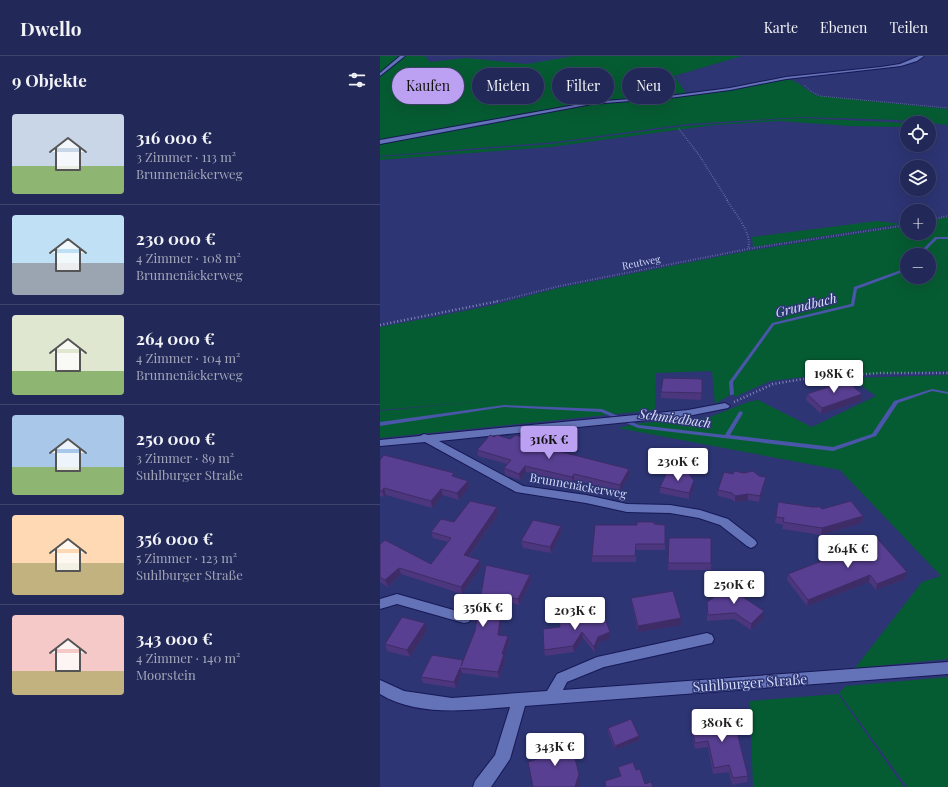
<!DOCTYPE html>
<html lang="de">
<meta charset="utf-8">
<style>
body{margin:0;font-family:"Playfair Display",serif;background:#2e3461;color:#f1f3f6;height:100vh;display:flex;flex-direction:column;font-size:15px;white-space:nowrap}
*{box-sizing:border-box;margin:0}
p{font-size:13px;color:#a2a6ba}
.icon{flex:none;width:22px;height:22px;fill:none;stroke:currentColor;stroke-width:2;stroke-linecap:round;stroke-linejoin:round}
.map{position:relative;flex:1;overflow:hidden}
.details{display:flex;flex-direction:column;background:#222857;width:380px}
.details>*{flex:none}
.guide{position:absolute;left:12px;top:12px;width:380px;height:36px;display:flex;gap:8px}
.buttons{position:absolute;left:520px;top:60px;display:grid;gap:8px}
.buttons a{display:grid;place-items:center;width:36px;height:36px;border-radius:50%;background:#222857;box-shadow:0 4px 16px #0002,0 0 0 1px #3f446d;font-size:20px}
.price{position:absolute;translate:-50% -34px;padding:0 9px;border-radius:4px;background:#fff;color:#222;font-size:13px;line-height:26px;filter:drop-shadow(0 1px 2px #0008)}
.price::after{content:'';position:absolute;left:50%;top:24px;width:12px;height:9px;margin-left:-6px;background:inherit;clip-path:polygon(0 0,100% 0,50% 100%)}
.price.selected{background:#bca0f2;color:#111}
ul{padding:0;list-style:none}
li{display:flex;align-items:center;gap:12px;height:100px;padding:0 12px}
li+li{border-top:1px solid #3f446d}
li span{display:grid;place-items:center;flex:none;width:112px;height:80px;border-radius:4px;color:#555}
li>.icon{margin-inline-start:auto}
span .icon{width:48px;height:48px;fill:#fffc;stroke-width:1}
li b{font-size:17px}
h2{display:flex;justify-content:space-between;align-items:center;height:48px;padding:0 12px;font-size:17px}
.chip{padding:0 14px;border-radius:18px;background:#222857;box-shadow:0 4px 16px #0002,0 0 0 1px #3f446d;font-size:14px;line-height:36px}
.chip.selected{background:#bca0f2;color:#111}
header{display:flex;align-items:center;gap:24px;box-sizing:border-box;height:56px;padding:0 20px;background:#222857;border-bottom:1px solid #3f446d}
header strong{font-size:19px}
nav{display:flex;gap:22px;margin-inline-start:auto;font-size:14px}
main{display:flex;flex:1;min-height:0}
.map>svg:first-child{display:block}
.green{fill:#065c32;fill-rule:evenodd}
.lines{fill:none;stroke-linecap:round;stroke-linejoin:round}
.stream{fill:#4a56a9;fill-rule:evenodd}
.minor-casing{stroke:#171956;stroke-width:2}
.path-far3{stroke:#838bba;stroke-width:1;stroke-dasharray:0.5 1.5;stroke-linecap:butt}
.path-far2{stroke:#838bba;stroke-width:1.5;stroke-dasharray:0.5 1.5;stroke-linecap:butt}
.path-far1{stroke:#838bba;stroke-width:2;stroke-dasharray:0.5 2;stroke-linecap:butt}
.path{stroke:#838bba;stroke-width:2.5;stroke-dasharray:1 2.5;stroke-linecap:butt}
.minor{fill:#6472b7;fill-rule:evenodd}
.wall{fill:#4c367e}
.shaded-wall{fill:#3e2c66}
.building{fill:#583f92;stroke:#3e2c66}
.labels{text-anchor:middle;stroke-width:3;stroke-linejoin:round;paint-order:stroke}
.far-street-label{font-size:10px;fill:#d3dbfa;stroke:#2d3574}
.street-label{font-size:12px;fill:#d3dbfa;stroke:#2d3574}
.water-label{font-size:13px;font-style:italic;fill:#dbe1f8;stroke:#2d3574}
.near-street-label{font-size:14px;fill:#d3dbfa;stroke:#2d3574}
</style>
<header>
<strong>Dwello</strong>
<nav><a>Karte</a><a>Ebenen</a><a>Teilen</a></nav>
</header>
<main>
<section class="details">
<h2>9 Objekte<svg class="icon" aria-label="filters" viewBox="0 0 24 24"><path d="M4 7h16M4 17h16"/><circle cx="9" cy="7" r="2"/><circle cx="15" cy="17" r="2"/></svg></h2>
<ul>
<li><span style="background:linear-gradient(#c9d6e8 65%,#8fb573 0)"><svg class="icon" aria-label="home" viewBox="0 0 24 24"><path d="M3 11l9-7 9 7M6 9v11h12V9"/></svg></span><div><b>316 000 €</b><p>3 Zimmer · 113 m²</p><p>Brunnenäckerweg</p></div></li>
<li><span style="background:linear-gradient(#bfe0f5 60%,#9aa5b1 0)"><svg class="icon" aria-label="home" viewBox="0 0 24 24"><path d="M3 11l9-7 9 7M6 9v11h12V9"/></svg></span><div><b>230 000 €</b><p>4 Zimmer · 108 m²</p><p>Brunnenäckerweg</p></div></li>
<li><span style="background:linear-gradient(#dfe7d0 70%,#8fb573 0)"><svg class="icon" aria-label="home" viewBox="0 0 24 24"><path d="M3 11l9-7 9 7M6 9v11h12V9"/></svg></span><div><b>264 000 €</b><p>4 Zimmer · 104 m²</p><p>Brunnenäckerweg</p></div></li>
<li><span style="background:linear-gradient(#a9c7e8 65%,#8fb573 0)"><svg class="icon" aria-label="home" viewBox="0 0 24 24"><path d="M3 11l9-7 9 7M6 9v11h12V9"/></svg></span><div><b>250 000 €</b><p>3 Zimmer · 89 m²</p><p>Suhlburger Straße</p></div></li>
<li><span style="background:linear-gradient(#ffd9b3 60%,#c2b280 0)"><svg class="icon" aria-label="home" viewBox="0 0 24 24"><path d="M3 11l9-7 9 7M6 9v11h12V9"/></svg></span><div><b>356 000 €</b><p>5 Zimmer · 123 m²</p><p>Suhlburger Straße</p></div></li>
<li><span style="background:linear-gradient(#f6c9c9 70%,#c2b280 0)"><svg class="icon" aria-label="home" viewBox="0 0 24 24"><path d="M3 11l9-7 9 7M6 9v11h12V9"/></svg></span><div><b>343 000 €</b><p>4 Zimmer · 140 m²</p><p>Moorstein</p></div></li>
</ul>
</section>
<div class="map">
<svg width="568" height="731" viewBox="0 0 568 731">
<rect width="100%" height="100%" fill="#2d3574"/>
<!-- green -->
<path class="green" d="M0 0H45L50 6 86 2 147 8 194 0H362L294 20 306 37 207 46 154 57 0 84Z
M406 23C419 24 426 35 438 40L568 53V69L518 64 423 61 307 68 175 86 0 100V87L157 59 212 47 289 42 351 34Z
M420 62 530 67H527V71L468 70 399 65 334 69 170 91 0 104V101L171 88 304 70Z
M568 161V315L424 321 390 325 355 341 349 327 350 339 335 348 332 315 276 317 275 354 0 382V355L105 345 0 354V271L54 261 114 249 179 232 368 195 527 170V177H549V165ZM527 199H549V221H527Z
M497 165 522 168 373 191 372 181Z
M568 319V603L475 612 542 526 561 520 460 414 238 372 261 367 327 362 368 346 378 344 432 371 496 340 471 322Z
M568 621V731H527L459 637 466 630Z
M458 638 524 731H373L370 645Z"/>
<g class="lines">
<!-- stream -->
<path class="stream" d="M555 181H568V183H557L541 199H537Z
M526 210H527V213L523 216 477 233 474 250 394 269 353 326 354 338 352 339H350L349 326 392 267 471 248 474 231 521 214Z
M552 333 568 336V338L552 335 518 347 496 380 453 395 258 372 221 356 124 351 0 370V366L124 349 222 353 259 369 345 379 359 356 361 355 363 357 350 379 453 391 492 378 514 345Z"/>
<!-- minor casing -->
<g class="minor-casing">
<path id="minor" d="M20 0H25L0 20V17Z
M539 0H544L537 5 521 10 406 23 350 34 289 42 212 48 0 88V84L212 46 289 40 350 32 406 21 501 11 520 8Z
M345 347 350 350 348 352 308 360 59 385 143 430 206 439 247 448 290 449 320 454 348 463 375 484 377 487 375 490 371 492 367 490 340 469 319 462 290 457 247 456 206 447 136 436 45 386 0 390V384L40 380 44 378 48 379 308 354Z
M17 538 84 557 89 558 91 562 89 566 84 567 17 548 0 553V543Z
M327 577 332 579 334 583 332 587 224 611 187 626 183 634 568 606V618L145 650 130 703 111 731H93L95 725 115 699 130 651C88 654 37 661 0 638V624L24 635 72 642 167 635 177 618 217 601Z"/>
</g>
<!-- path-far3 -->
<path class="path-far3" d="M424 29 432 36 440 40 568 52"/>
<!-- path-far2 -->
<path class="path-far2" d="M299 73 319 99 348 145"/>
<!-- path-far1 -->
<path class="path-far1" d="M347 144C355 158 373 177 368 193
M549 164 568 160
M115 246 180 230 373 192 527 169"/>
<!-- path -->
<path class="path" d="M0 269 119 245
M354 346 393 328 423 323 499 317H568"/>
<!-- minor -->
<use href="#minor" class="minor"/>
</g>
<!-- wall -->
<path class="wall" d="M322 323 321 344 281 342V336Z
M427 338 481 345 441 358 426 344Z
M130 383 154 386 177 395 249 419 240 435 194 424 193 427 146 416 140 424 125 419 124 412 127 408 98 400 97 394Z
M0 404 88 425 89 431 79 444 63 439 52 452 6 439 4 441 0 440Z
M297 418 314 431 309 443 280 437V431Z
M353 418 379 420 386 421 385 427 379 446 368 444 355 446 351 443 338 440V434Z
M398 446 442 453 483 460 482 467 441 479 402 473 403 469 395 467Z
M117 451 118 458 89 501 100 504 101 511 82 538 21 518 8 531 0 526V488L51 508 68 486 53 482 51 476 74 466Z
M274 468 285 469V494H256V506H212V500L257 469Z
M181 477 171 497 143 492 141 485Z
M289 482 331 507V514H288Z
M458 495 527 516 525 523 496 534 489 526 427 550 407 524 408 518 457 499Z
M106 509 150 519 151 525 139 549 124 545 120 579 128 580 129 586 124 600 125 604 119 622 82 617 76 632 43 627 41 621 83 604 95 575Z
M363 541 384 555V561L371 574 354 563 327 565V546Z
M251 542 301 562V569L258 576 252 549Z
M213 562 230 576V582L218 587 215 597 203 582 194 596 165 600 164 594Z
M47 574 30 601 7 595 5 588Z
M311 666 368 720 367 726 352 729 349 716 333 718 328 691 315 693 311 673Z
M228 672 259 684 235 694 228 676Z
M238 711 256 714 265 728 273 731H225V725L240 720Z"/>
<!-- shaded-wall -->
<path class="shaded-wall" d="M482 338 481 345 441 358 442 352Z
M145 410 146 416 140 424 139 418Z
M249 413V419L240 435V429Z
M194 418V424L193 427 192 421Z
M386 421 385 427 379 446 380 440Z
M88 425 89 431 79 444 77 437Z
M314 425V431L309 443V437Z
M4 432 6 439 4 441 2 435Z
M61 433 63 439 52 452 51 445Z
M368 438V444L355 446V440Z
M117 451 118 458 85 506 84 499Z
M483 460 482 467 441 479 442 472Z
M181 470V477L171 497 170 491Z
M100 504 101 511 82 538 81 531Z
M19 512 21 518 8 531 5 524Z
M527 516 525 523 496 534 497 528Z
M150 519 151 525 139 549 138 543Z
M490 519 489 526 427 550 428 544Z
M123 540 124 545 119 584 118 579Z
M384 555V561L371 574V568Z
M301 562V569L258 576V570Z
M45 567 47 574 30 601 27 594Z
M202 576 203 582 194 596 193 590Z
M230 576V582L218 587 215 597 214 591 218 581Z
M128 580 129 586 124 600 125 604 119 622 118 616 122 598Z
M80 612 82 617 76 632 74 626Z
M259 680V684L235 694V690Z
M199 718 200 725 198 731H195Z"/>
<!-- building -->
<path class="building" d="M283 322 322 323V337L281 336Z
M467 325 482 338 442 352 427 338Z
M110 379 114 381 117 379 130 383 136 379 154 386 176 391 174 394 249 413 240 429 194 418 192 421 145 410 139 418 124 412 131 404 97 394Z
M4 399 74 417 72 420 88 425 77 437 61 433 51 445 4 432 2 435H0V404Z
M307 415 314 425 309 437 280 431 287 416 297 418Z
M354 415 364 417 373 415 379 420 386 421 380 440 368 438 355 440 352 437 338 434 344 416 353 418Z
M90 445 117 451 84 499 100 504 81 531 19 512 5 524 0 521V488L5 484 51 508 71 482 51 476 61 463 74 466Z
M471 445 483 460 442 472 403 466 404 462 396 461 398 446 432 451H440L442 453Z
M153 464 181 470 170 491 141 485Z
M257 466H274V468L285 469V488H256L255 500H212L215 469H257Z
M495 480 527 516 497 528 490 519 428 544 408 518 460 498 458 495Z
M289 482H331V507H288Z
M106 509 150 519 138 543 123 540 118 579 128 580 122 598H124L118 616 80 612 74 626 41 621 52 599 83 604 81 610 95 575Z
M353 528 362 538 363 541 384 555 371 568 355 557 328 559 327 546Z
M293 535 301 562 258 570 251 542Z
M210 555 213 562 224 560 230 576 218 581 214 591 202 576 193 590 164 594 163 573 180 571 179 562Z
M22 561 45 567 27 594 5 588Z
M353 660 368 720 353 722 349 709 334 712 328 685 315 687 311 666Z
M251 663 259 680 235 690 228 672Z
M190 683 199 718 195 731H153L148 706 163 701 161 692Z
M253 706 256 714 260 713 265 728 271 726 273 731H226L225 725 241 720 238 711Z"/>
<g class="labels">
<!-- far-street labels -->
<g class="far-street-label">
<text transform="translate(261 206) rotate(-11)" y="4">Reutweg</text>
</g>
<!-- street labels -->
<g class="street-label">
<text transform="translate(198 430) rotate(10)" y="4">Brunnenäckerweg</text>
</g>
<!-- water labels -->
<g class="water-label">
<text transform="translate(426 249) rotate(-14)" y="5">Grundbach</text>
<text transform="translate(295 362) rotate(8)" y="5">Schmiedbach</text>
</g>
<!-- near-street labels -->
<g class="near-street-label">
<text transform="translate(370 627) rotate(-4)" y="5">Suhlburger Straße</text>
</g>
</g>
</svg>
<div class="buttons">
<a><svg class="icon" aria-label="locate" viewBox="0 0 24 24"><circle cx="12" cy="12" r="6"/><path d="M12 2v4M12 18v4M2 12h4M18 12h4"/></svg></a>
<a><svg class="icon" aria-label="layers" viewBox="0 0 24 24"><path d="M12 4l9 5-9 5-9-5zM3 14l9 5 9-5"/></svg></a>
<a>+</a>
<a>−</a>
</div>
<b class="price" style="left:454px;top:338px">198K €</b>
<b class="price selected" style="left:169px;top:404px">316K €</b>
<b class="price" style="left:298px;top:426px">230K €</b>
<b class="price" style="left:468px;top:513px">264K €</b>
<b class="price" style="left:354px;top:549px">250K €</b>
<b class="price" style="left:103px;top:572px">356K €</b>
<b class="price" style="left:195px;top:575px">203K €</b>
<b class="price" style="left:342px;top:687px">380K €</b>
<b class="price" style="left:175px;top:711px">343K €</b>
<div class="guide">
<a class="chip selected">Kaufen</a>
<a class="chip">Mieten</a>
<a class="chip">Filter</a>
<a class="chip">Neu</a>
</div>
</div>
</main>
